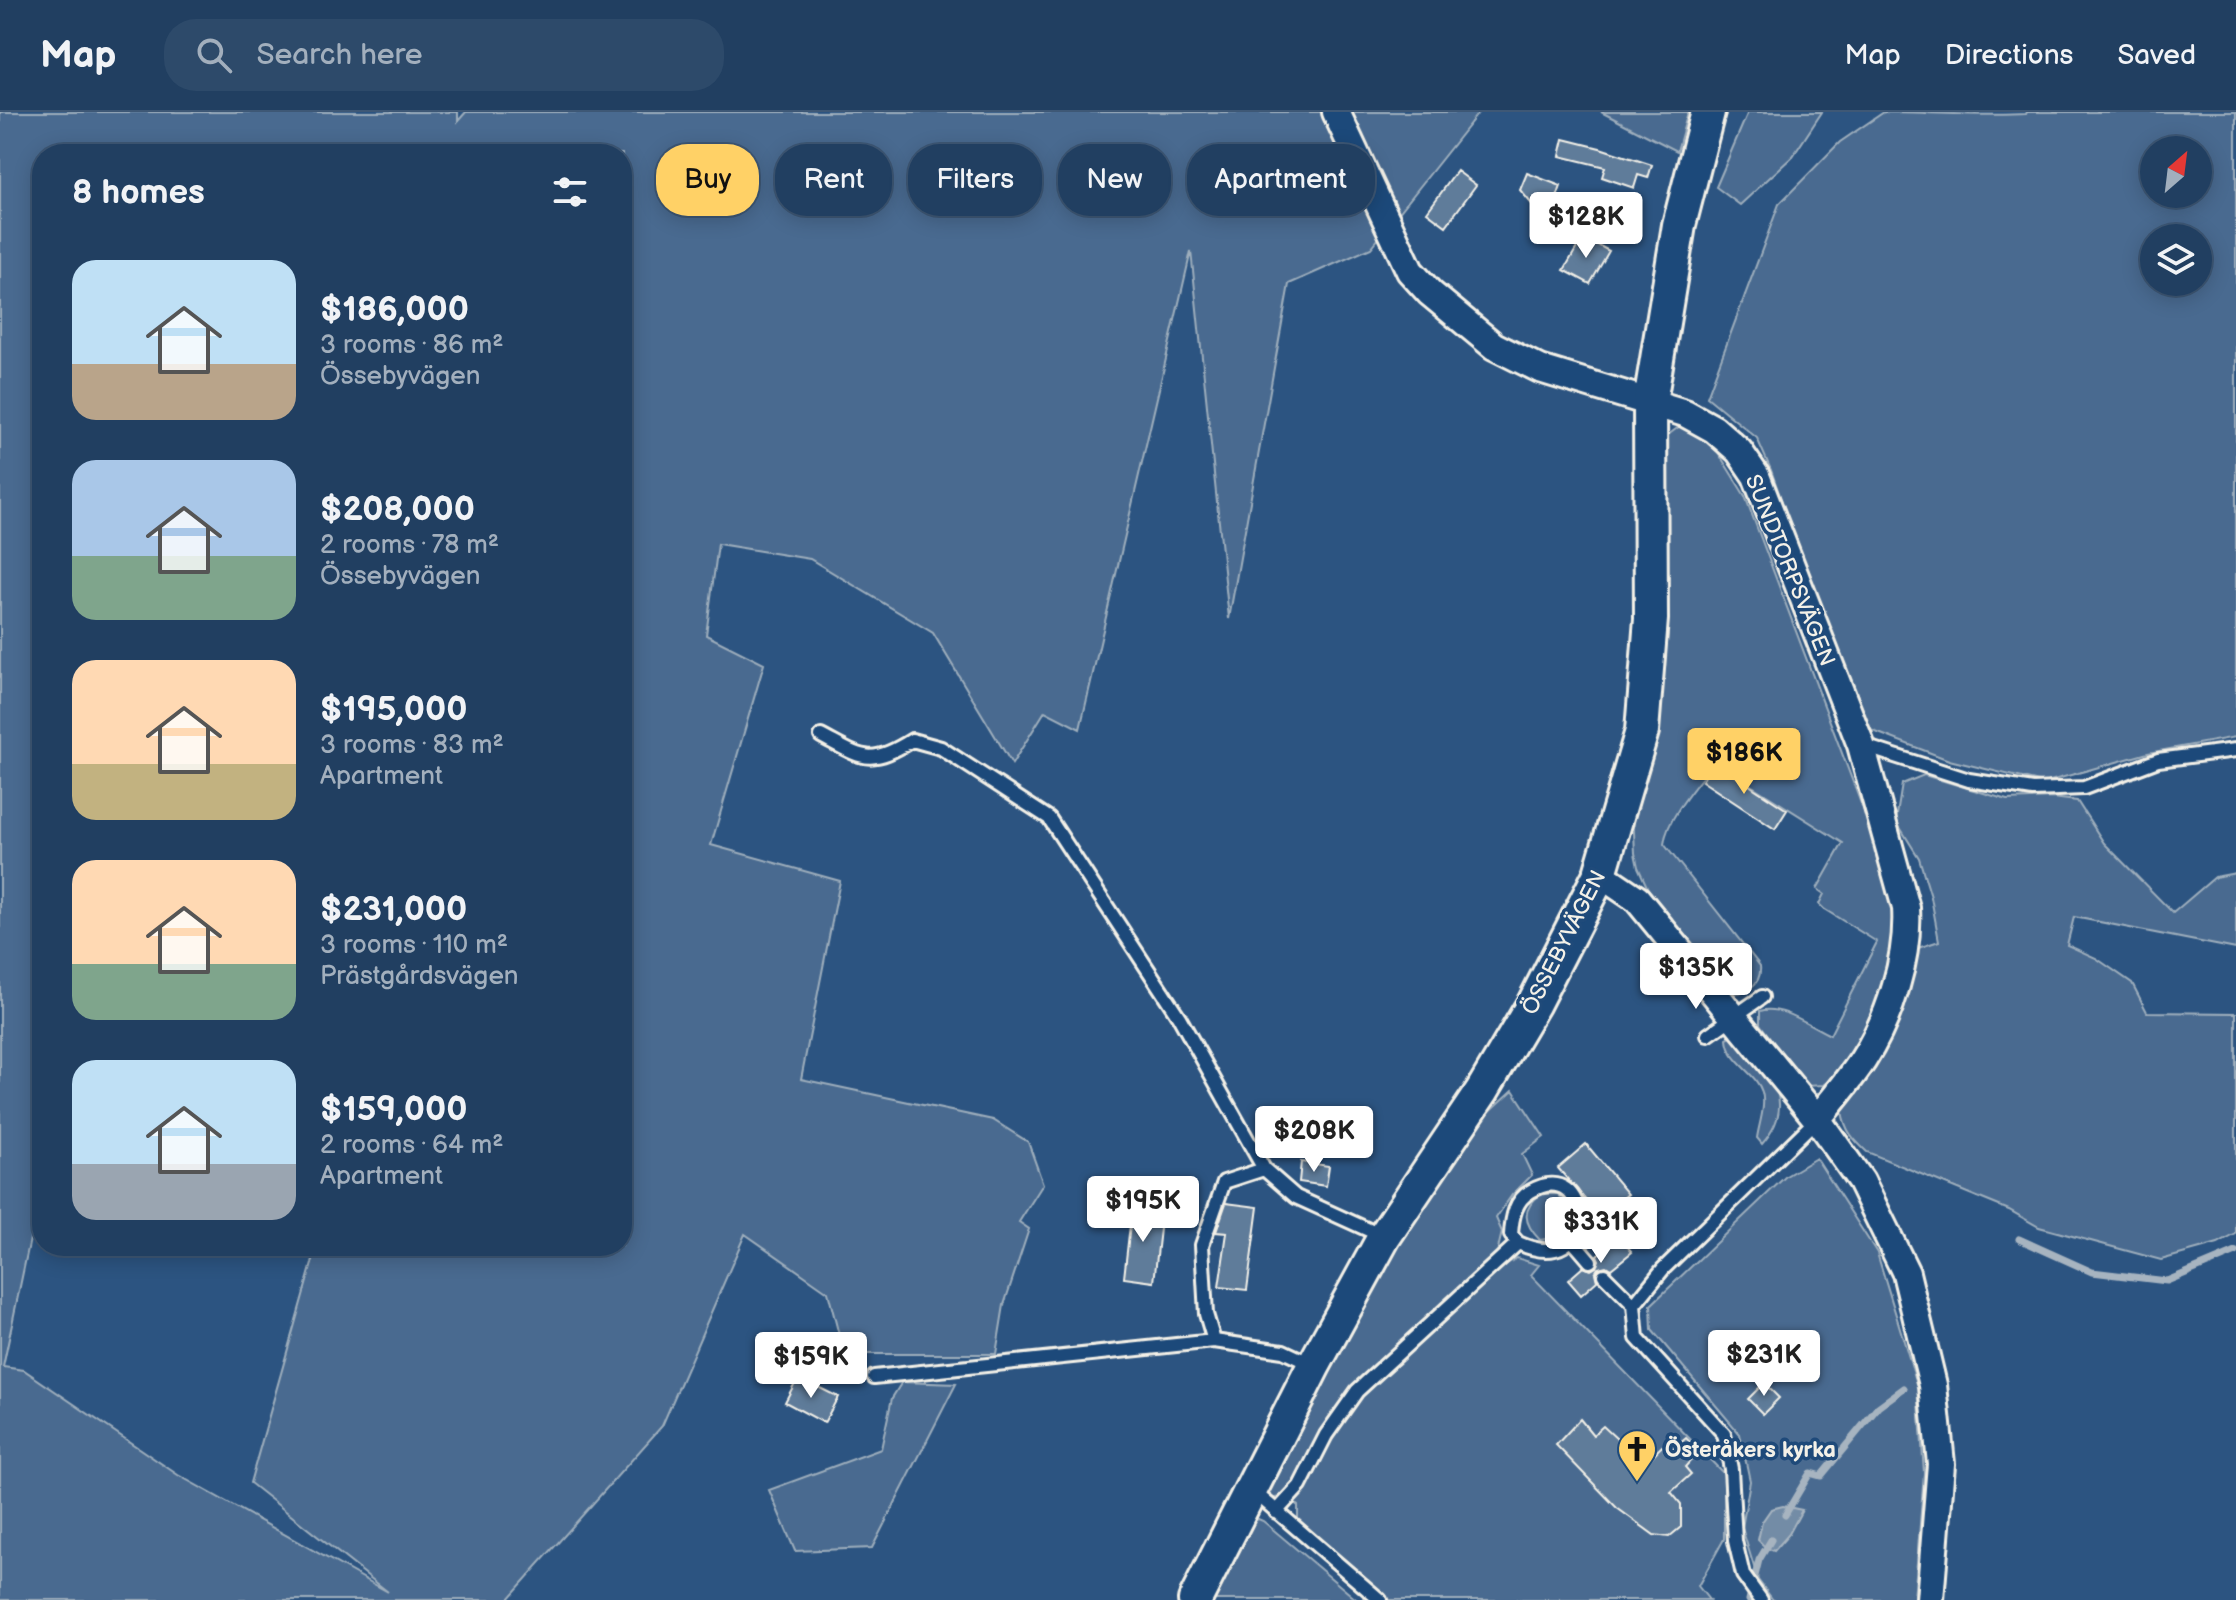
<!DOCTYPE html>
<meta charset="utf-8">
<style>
body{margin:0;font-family:"Balsamiq Sans",sans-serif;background:#2d4a6a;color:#f1f3f6;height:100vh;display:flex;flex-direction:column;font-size:30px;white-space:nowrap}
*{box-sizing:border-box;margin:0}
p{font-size:26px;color:#a2afbd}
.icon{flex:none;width:44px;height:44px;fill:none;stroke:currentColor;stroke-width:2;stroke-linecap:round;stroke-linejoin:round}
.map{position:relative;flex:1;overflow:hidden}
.sheet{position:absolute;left:32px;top:32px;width:600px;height:1112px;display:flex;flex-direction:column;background:#213f61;border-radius:32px;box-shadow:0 4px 20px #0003,0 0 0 2px #3e5876}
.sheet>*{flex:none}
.hud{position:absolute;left:656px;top:32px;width:760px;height:72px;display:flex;gap:16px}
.needle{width:52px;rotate:28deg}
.tools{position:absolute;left:2140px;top:24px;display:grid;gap:16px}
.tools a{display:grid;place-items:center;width:72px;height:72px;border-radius:50%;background:#213f61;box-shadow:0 4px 20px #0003,0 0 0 2px #3e5876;font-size:40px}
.price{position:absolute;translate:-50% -68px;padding:0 18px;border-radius:8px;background:#fff;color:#222;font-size:26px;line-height:52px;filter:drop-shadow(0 2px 4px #0008)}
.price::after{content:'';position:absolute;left:50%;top:48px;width:24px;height:18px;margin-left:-12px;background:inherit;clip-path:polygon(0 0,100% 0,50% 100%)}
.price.active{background:#ffd166;color:#111}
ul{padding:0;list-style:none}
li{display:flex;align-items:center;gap:24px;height:200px;padding:0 40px}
li span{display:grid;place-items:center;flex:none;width:224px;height:160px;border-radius:24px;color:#555}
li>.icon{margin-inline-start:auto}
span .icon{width:96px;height:96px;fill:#fffc;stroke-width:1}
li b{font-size:34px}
h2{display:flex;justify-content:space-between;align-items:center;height:96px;padding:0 40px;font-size:34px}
.chip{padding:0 28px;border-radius:32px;background:#213f61;box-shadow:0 4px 20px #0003,0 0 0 2px #3e5876;font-size:28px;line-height:72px}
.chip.active{background:#ffd166;color:#111}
header{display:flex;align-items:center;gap:48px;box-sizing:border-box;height:112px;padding:0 40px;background:#213f61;border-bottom:2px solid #3e5876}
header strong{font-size:38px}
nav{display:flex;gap:44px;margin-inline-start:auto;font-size:28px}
.search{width:560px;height:72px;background:#2d4a6a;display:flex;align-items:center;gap:20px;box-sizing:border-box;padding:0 28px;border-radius:32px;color:#a2afbd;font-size:30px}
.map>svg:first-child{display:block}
.green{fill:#496b90;stroke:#9eaebc;stroke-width:2;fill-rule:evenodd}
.water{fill:#738ca6;stroke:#a7b4c0;stroke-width:2}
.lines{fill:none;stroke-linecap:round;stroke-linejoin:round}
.stream{stroke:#a7b4c0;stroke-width:7}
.building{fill:#5e7b9a;stroke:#f4f1e8;stroke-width:2}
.service-casing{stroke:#f4f1e8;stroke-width:18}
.minor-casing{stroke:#f4f1e8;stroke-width:32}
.tertiary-casing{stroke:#f4f1e8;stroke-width:38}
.service{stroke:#1f4a7a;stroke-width:12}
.minor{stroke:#1f4a7a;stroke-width:26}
.tertiary{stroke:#1f4a7a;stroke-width:32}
.labels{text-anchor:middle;stroke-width:7;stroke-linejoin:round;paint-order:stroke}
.street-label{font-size:22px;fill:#f4f1e8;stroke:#1f4a7a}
.poi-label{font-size:22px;font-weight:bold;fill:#f4f1e8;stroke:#1f4a7a;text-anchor:start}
</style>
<header>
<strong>Map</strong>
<div class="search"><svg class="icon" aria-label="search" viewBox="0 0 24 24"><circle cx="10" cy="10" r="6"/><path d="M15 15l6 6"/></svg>Search here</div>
<nav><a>Map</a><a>Directions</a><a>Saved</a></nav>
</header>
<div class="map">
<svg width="2236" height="1488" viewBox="0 0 2236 1488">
<rect width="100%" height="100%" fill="#2c5481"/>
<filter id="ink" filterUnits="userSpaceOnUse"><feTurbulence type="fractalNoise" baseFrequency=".0125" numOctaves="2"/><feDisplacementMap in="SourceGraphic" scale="16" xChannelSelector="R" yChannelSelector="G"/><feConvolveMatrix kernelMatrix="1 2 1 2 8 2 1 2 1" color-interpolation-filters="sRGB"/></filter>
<g filter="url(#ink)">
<!-- green -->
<path class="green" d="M0 0H458V9L466 0H1479L1371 136 1289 172 1229 507 1191 139 1080 617 1045 599 1012 652 933 521 810 447 718 432 706 523 764 552 711 733 840 769 801 967 993 1008 1028 1030 1043 1072 1019 1110 1029 1117 1004 1193 996 1242H854L840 1227 828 1180 745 1122 662 1314 507 1488H0ZM42 42H622V1134H317L250 1371 388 1480 178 1363 24 1258 3 1255 42 1070Z
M1601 0H1688L1677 39Z
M1748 0H1822L1793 44 1740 93 1716 75Z
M1884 0C1932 0 1978 5 2026 2L2027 0H2236V625L2148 641 2043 671 1949 648 1860 614 1771 358 1757 326 1707 285 1779 92 1840 30ZM2154 38H2198V82H2154ZM2154 126H2198V170H2154Z
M1684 311 1711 329 1745 384 1880 742 1900 810 1882 884 1860 932 1849 951 1834 965 1824 973 1806 974 1760 912V899C1782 892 1810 914 1830 923L1877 830 1824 797 1819 792 1824 782 1817 777 1843 731 1714 650C1698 671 1667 705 1664 732L1760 854C1762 873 1745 884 1728 880L1649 779 1638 755 1635 741 1633 699 1660 364 1668 323Z
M1924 663 2007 688 2052 686 2077 689 2104 731 2173 801 2215 765 2236 761V837L2074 805 2067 833 2096 846 2132 871 2147 900 2236 901V1122L2218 1132 2161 1148 2039 1115 2009 1098 1867 1040C1853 1027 1845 1019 1842 999L1900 900 1913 865 1918 836 1939 829 1931 785 1919 746 1896 709 1902 672Z
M1738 921C1765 957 1801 988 1762 1032L1757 1026C1759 1012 1766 994 1762 980 1756 960 1728 950 1727 927Z
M1513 978 1544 1025 1522 1042 1532 1063 1512 1083 1496 1106 1502 1120 1497 1141 1505 1153 1517 1146 1539 1153 1531 1163 1724 1362V1427L1698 1474 1709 1488H1389L1298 1410V1394L1285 1383 1272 1387 1265 1380 1369 1177 1472 1016Z
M1816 1046 1877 1141 1918 1275 1924 1361 1914 1488H1773L1758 1468 1742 1416 1750 1369 1740 1322 1652 1218 1651 1193 1786 1064Z
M1541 1082H1558C1571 1097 1575 1106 1563 1124L1540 1128C1523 1111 1521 1097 1541 1082Z
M902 1270 956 1272 872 1436 795 1439 769 1378 881 1337 892 1286Z
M1258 1407 1263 1409 1357 1488H1203L1239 1421Z"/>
<!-- water -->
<path class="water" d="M1783 1394 1802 1398 1789 1422 1774 1439 1766 1436 1758 1428 1762 1410 1771 1397Z"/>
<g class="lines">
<!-- stream -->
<path class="stream" d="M2019 1127 2092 1160 2167 1169 2236 1140
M1785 1403 1810 1361 1821 1364 1878 1295 1904 1276
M1749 1488 1759 1448 1771 1428"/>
</g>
<!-- building -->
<path class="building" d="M1564 27 1600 36 1652 53 1648 66 1638 63 1634 76 1602 65 1605 55 1560 44Z
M1457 59 1476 73 1446 114 1427 100Z
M1527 61 1561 74 1554 94 1546 90 1541 103 1520 78Z
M1583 125 1609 139 1590 172 1564 158Z
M1714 650 1787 698 1775 717 1702 669Z
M1586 1032 1628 1082 1600 1105 1558 1056Z
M1301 1050 1329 1054 1326 1074 1299 1070Z
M1226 1091 1258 1095 1247 1178 1219 1175 1227 1121 1216 1120Z
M1132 1095 1162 1099 1154 1170 1124 1166Z
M1619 1124 1632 1140 1611 1157 1606 1154 1598 1156 1595 1161 1597 1169 1581 1183 1568 1168 1583 1155 1591 1158 1596 1155 1599 1148 1597 1143Z
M798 1265 838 1285 824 1311 785 1290Z
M1764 1271 1779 1286 1763 1302 1748 1287Z
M1580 1307 1593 1323 1603 1314 1644 1352 1662 1334 1670 1340 1686 1326 1699 1339 1685 1355 1691 1362 1671 1380 1681 1392V1415L1669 1425 1654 1423 1617 1396 1556 1333Z"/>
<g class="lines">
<!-- service casing -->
<g class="service-casing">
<path id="service" d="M821 624C863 646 869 655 912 628L941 636 1049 706 1179 905 1264 1057 1296 1085 1382 1124
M1861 633 1969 668 2033 678 2084 676 2158 648 2236 638
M1708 923 1762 885
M1572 1128 1590 1149
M1604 1163 1634 1193
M1214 1229 1206 1202 1202 1133 1224 1070 1264 1057
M874 1265 1214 1229 1283 1239 1313 1253
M1252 1378 1380 1488
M1276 1400 1300 1374 1326 1323 1357 1279 1518 1131C1601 1168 1592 1044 1531 1079 1515 1088 1512 1105 1511 1123L1518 1131
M1761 1488 1743 1463 1735 1429 1731 1357 1724 1322 1637 1226 1634 1193 1663 1157 1817 1007"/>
</g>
<!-- minor casing -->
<g class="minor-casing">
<path id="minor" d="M1336 0 1410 159 1430 181 1494 234 1540 257 1685 301 1714 317 1739 339 1756 364 1861 633 1906 796C1909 845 1890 906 1863 948 1849 969 1833 988 1817 1007
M1600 762 1637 787 1817 1007 1861 1069 1906 1161 1933 1273 1941 1352 1930 1488"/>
</g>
<!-- tertiary casing -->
<g class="tertiary-casing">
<path id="tertiary" d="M1195 1488 1314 1253 1384 1125 1482 979 1534 891 1600 762 1642 619 1651 507 1650 290 1679 113 1708 0"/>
</g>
<!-- service -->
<use href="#service" class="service"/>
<!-- minor -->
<use href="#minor" class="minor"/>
<!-- tertiary -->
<use href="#tertiary" class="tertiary"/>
</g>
</g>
<!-- icons -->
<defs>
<g id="church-pin" transform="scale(2)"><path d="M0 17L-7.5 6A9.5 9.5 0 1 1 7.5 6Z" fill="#ffd166" stroke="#1f4a7a"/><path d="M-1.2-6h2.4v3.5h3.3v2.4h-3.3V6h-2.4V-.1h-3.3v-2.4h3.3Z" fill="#111"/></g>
</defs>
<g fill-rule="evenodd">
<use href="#church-pin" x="1637" y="1337"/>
</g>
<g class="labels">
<!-- street labels -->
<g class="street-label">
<text transform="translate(1791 458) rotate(68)" y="8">SUNDTORPSVÄGEN</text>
<text transform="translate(1563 830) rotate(-63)" y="8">ÖSSEBYVÄGEN</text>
</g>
<!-- poi labels -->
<g class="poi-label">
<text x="1665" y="1345">Österåkers kyrka</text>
</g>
</g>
</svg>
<div class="tools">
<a><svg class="needle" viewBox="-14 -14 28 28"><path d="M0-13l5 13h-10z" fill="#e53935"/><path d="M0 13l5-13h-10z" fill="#a2afbd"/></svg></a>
<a><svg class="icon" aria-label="layers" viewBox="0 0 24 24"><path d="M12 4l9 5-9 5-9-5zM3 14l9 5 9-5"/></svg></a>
</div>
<b class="price" style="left:1586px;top:148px">$128K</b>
<b class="price active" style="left:1744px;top:684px">$186K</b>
<b class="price" style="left:1696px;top:899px">$135K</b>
<b class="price" style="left:1314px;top:1062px">$208K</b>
<b class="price" style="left:1143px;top:1132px">$195K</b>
<b class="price" style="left:1601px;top:1153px">$331K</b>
<b class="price" style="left:1764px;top:1286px">$231K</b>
<b class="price" style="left:811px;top:1288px">$159K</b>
<div class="hud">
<a class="chip active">Buy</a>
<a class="chip">Rent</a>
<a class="chip">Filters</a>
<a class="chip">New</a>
<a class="chip">Apartment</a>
</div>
<section class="sheet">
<h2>8 homes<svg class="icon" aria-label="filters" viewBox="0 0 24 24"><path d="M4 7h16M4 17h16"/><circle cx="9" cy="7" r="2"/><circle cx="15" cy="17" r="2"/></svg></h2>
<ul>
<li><span style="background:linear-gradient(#bfe0f5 65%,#b9a48a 0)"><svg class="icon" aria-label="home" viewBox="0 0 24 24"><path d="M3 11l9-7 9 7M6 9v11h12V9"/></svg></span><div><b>$186,000</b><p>3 rooms · 86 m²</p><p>Össebyvägen</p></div></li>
<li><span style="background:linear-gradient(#a9c7e8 60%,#7fa58c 0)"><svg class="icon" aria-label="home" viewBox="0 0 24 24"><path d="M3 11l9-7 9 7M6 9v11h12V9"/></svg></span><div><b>$208,000</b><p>2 rooms · 78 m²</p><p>Össebyvägen</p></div></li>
<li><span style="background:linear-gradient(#ffd9b3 65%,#c2b280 0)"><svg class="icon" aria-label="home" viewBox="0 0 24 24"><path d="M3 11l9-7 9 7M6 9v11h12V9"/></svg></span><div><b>$195,000</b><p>3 rooms · 83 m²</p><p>Apartment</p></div></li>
<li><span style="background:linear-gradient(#ffd9b3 65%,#7fa58c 0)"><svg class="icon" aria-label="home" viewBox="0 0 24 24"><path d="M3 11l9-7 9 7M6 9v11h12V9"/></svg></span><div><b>$231,000</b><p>3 rooms · 110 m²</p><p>Prästgårdsvägen</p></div></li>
<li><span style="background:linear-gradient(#bfe0f5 65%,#9aa5b1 0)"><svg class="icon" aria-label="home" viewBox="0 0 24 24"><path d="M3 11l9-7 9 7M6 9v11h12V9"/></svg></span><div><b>$159,000</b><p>2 rooms · 64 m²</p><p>Apartment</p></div></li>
</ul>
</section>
</div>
